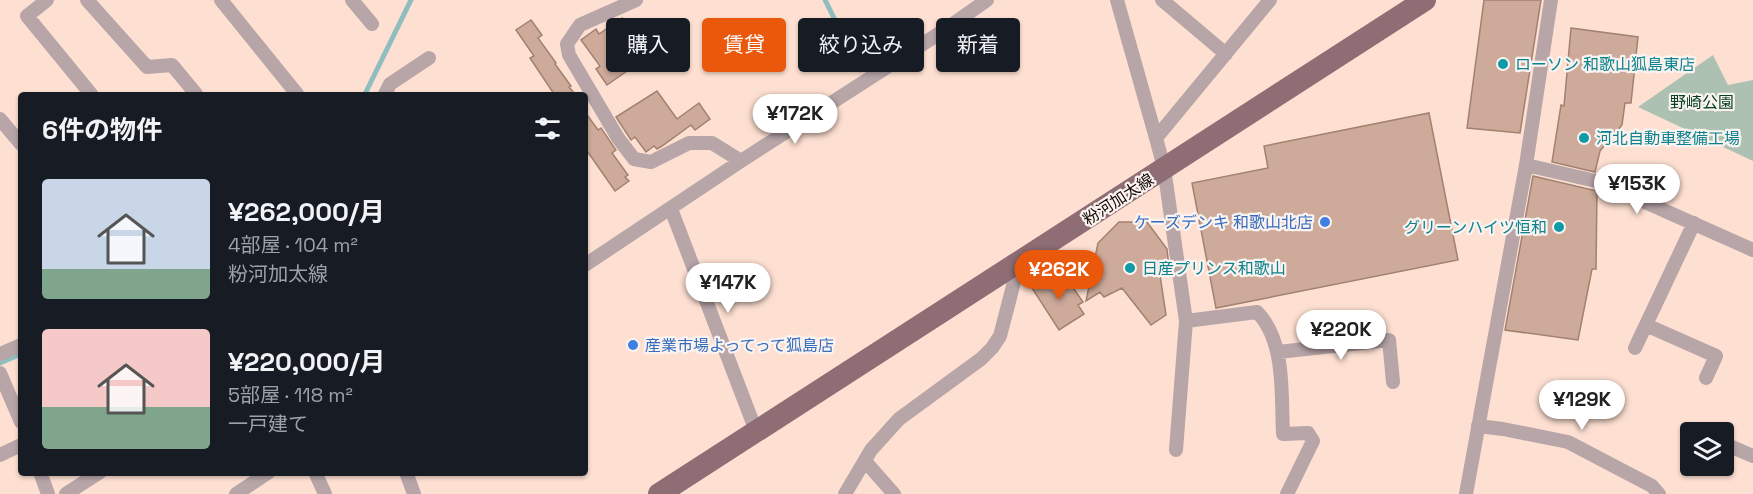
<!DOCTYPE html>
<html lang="ja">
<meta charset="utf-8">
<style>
body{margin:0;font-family:"Space Grotesk","Noto Sans JP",sans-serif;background:#242831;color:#f1f3f6;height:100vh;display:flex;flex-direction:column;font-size:22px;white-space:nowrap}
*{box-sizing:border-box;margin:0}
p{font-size:20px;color:#9ea1a6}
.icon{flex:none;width:33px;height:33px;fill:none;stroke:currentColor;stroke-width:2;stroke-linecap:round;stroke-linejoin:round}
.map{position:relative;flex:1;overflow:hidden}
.panel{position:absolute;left:18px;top:92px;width:570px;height:384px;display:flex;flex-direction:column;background:#171b24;border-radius:6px;box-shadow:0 2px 4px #0004}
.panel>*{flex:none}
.hud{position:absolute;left:606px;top:18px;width:570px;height:54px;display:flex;gap:12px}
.tools{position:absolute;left:1680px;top:422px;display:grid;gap:12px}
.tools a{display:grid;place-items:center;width:54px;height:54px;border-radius:6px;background:#171b24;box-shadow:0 2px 4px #0004;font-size:30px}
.price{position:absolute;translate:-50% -51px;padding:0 14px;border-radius:21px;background:#fff;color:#222;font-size:20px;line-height:39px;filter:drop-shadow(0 2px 3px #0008)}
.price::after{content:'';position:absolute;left:50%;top:36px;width:18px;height:14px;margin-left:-9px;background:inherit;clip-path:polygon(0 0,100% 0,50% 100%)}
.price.on{background:#ea580c;color:#fff}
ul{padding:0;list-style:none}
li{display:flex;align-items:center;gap:18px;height:150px;padding:0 24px}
li span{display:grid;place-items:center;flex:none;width:168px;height:120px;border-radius:6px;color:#555}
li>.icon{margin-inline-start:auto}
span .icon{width:72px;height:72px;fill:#fffc;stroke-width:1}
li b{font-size:26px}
h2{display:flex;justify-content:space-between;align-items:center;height:72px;padding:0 24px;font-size:26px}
.tag{padding:0 21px;border-radius:6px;background:#171b24;box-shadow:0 2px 4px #0004;font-size:21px;line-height:54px}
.tag.on{background:#ea580c;color:#fff}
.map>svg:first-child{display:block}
.green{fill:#acc1b2}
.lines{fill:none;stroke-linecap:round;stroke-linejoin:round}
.stream{stroke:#90bebf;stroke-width:5}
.building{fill:#cdaa9a;stroke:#a28171;stroke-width:1.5}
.street{stroke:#b7a5a8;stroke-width:14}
.primary{stroke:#8e6d74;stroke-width:22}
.culture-dot{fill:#0f9aa8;stroke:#faf3ef;stroke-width:2}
.shop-dot{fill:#3f7fe0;stroke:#faf3ef;stroke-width:2}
.labels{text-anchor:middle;stroke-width:4.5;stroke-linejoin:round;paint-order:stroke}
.culture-label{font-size:16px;fill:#0d838f;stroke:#faf3ef;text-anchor:start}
.park-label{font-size:16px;fill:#054122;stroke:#faf3ef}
.street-label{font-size:16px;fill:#130804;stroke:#faf3ef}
.shop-label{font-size:16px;fill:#366cbe;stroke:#faf3ef;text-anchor:end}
</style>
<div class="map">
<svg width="1753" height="494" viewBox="0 0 1753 494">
<rect width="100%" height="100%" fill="#fee0d2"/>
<!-- green -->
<path class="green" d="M1713 55 1728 85 1753 80V161L1638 107Z"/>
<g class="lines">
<!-- stream -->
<path class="stream" d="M825 0 860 70
M365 94 411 0
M0 363 21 354"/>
</g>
<!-- building -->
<path class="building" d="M1484 0H1541L1520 133 1467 128Z
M622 18 633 34 629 37 644 59 607 85 596 69 600 66 581 40 596 29 599 34Z
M531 20 542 35 538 38 556 63 555 64 571 86 569 87 575 94H554L530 58 534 56 516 30Z
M1571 28 1638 37 1631 103H1625L1622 125 1600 151 1595 172 1552 162 1561 105 1564 106Z
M657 91 677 119 699 103 710 119 695 130 691 125 662 146 657 149 654 146 646 152 635 137 631 140 616 117Z
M585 112 598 130 601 128 616 150 612 153 628 175 625 177 629 181 615 191 585 148Z
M1429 113 1458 260 1216 308 1192 183 1268 168 1264 146Z
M1533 176 1597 191 1596 269H1592L1578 340 1505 330Z
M1119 222H1147L1167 249 1169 267 1160 275 1166 315 1151 325 1122 288 1104 297 1100 292 1086 301 1098 243Z
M1057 272 1068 289 1072 286 1083 302 1078 305 1084 314 1059 330 1032 288Z"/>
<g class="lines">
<!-- street -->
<path class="street" d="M47 0 27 16 91 94
M87 0 147 67 172 65 196 94
M221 0 297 94
M352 0 372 24
M636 0 580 25 567 44 569 55 618 138 634 159 651 162 689 143H712L741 161
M1117 0 1156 138
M1162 0 1226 54
M385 94 390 84 429 58
M0 119 21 144
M1526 165 1600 182 1753 250
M671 209 756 431
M585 265 741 161 943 31 987 0
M1186 321 1257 312C1286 341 1281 396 1283 434L1308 433 1313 441 1287 494
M1646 325 1716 356 1706 378
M1635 348 1694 223
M1278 352 1389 340 1393 382
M0 354 21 345
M0 373 21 422
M1478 426 1503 429 1568 442 1652 486 1659 494
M1732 447 1753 456
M1176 450 1186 321 1164 168 1156 138 1270 0
M0 455 21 445
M865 461 894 494
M40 472 48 494
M315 472 325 494
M406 472 414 494
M66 494 100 472
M236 494 269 472
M845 494 871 450 899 419 981 359 992 348 1000 336 1019 263
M1466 494 1526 165 1551 0"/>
<!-- primary -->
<path class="primary" d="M659 494 1425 0"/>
</g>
<!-- markers -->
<g class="culture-dot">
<circle cx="1503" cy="64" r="6"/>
<circle cx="1584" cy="138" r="6"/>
<circle cx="1559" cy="227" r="6"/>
<circle cx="1130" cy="268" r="6"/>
</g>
<g class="shop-dot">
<circle cx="1325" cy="222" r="6"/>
<circle cx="633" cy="345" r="6"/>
</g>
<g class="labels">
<!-- culture labels -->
<g class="culture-label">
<text x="1515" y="70">ローソン 和歌山狐島東店</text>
<text x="1596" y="144">河北自動車整備工場</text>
<text x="1547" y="233" text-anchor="end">グリーンハイツ恒和</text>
<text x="1142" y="274">日産プリンス和歌山</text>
</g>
<!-- park labels -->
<g class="park-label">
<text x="1702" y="108">野崎公園</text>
</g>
<!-- street labels -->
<g class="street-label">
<text transform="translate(1118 199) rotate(-33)" y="6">粉河加太線</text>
</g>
<!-- shop labels -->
<g class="shop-label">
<text x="1313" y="228">ケーズデンキ 和歌山北店</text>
<text x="645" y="351" text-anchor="start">産業市場よってって狐島店</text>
</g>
</g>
</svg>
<div class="tools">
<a><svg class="icon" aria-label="layers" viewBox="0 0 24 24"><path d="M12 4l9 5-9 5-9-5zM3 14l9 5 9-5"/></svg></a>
</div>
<b class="price" style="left:795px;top:145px">¥172K</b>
<b class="price" style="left:1637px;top:215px">¥153K</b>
<b class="price on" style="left:1059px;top:301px">¥262K</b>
<b class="price" style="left:728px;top:314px">¥147K</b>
<b class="price" style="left:1341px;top:361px">¥220K</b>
<b class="price" style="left:1582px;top:431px">¥129K</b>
<div class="hud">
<a class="tag">購入</a>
<a class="tag on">賃貸</a>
<a class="tag">絞り込み</a>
<a class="tag">新着</a>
</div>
<section class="panel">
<h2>6件の物件<svg class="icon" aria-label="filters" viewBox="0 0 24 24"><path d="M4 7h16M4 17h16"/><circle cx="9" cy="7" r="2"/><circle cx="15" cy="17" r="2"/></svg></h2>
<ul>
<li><span style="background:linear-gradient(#c9d6e8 75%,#7fa58c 0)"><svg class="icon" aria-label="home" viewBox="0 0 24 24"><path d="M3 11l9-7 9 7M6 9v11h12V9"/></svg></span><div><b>¥262,000/月</b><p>4部屋 · 104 m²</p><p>粉河加太線</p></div></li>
<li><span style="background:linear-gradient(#f6c9c9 65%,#7fa58c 0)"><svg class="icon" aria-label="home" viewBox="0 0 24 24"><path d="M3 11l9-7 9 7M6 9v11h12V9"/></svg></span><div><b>¥220,000/月</b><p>5部屋 · 118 m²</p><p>一戸建て</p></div></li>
</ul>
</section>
</div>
